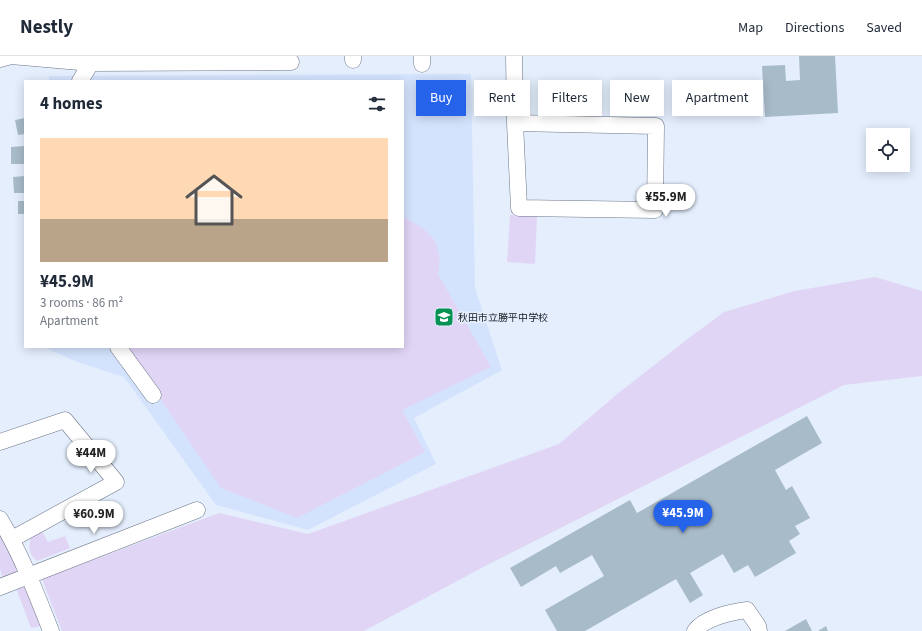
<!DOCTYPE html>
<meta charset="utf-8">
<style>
body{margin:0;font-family:"Source Sans 3","Noto Sans JP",sans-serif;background:#f6f6f7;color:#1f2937;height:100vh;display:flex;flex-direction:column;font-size:15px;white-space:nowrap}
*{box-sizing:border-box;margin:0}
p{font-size:13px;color:#747a83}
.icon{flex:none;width:22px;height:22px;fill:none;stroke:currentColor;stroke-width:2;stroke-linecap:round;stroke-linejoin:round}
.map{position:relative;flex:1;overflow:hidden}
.panel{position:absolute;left:24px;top:24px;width:380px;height:268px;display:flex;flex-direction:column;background:#fff;border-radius:0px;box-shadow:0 2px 10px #0003}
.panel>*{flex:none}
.hud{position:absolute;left:416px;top:24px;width:380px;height:36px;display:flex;gap:8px}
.buttons{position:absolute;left:866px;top:72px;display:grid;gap:8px}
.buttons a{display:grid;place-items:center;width:44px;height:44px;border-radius:0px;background:#fff;box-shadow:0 2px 10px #0003;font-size:20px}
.price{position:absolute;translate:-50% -34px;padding:0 9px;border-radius:14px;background:#fff;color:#222;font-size:13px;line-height:26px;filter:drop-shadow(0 1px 2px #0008)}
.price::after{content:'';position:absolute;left:50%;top:24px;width:12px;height:9px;margin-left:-6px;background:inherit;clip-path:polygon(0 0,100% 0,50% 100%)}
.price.current{background:#2563eb;color:#fff}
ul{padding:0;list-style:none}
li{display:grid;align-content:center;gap:8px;height:212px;padding:0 16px}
li span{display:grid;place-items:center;height:124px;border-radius:0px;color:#555}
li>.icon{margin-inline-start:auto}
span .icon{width:72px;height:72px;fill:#fffc;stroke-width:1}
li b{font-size:17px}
h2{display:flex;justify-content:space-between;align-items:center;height:48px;padding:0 16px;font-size:17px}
.pill{padding:0 14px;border-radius:0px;background:#fff;box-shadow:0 2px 10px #0003;font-size:14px;line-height:36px}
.pill.current{background:#2563eb;color:#fff}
header{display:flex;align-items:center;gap:24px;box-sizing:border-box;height:56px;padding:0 20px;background:#fff;border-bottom:1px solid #e0e1e3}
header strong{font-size:19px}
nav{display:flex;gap:22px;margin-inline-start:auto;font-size:14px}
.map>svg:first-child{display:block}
.built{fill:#d4e3fd}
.green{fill:#e1d5f6}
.building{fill:#a8bbc8}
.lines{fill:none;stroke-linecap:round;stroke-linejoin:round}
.minor-casing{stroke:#6b7586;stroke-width:17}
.minor{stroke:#fff;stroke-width:16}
.labels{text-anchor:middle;stroke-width:3.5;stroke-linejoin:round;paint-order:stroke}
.poi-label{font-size:10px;fill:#151920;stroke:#e4eefd;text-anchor:start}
</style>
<header>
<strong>Nestly</strong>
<nav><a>Map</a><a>Directions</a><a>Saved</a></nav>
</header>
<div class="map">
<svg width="922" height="575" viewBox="0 0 922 575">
<rect width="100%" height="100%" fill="#e4eefd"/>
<!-- built -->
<path class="built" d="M471 18 475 232 502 314 414 362 436 408 308 474 216 449 124 321 77 306 44 291H403V25H49V20Z"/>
<!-- green -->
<path class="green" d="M510 159 537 160 535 208 507 206Z
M403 161C430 175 444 185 438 218L491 311 402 354 425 396 297 462 221 432 125 291H403Z
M875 221 922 235V320L844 329 487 509 364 575H62L42 523 219 457 308 478 559 388 616 339 689 282 724 256 795 235Z
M0 475 17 505 15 519 3 522 0 513Z
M42 475 48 486 65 480 70 492 37 505C28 498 29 491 31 480Z
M25 528 45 569 31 572 16 532Z"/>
<!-- building -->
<path class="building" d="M799 0H835L838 57 765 61 762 10 785 9 786 25 800 24Z
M25 62V78L18 79 15 64Z
M25 90V108H11V91Z
M25 120V137H14L13 121Z
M18 145H25V158H18Z
M807 360 822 387 775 414 786 434 792 430 810 462 795 470 800 478 789 485 796 497 755 521 748 509 734 517 723 498 690 517 703 539 690 547 676 523 585 575H557L545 554 604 520 592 499 560 517 556 510 521 531 510 512 630 444 637 457Z
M806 563 812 575H785Z
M826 570 828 575H818Z"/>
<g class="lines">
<!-- minor casing -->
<g class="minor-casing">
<path id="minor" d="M353 0V4
M422 0V8
M514 0 515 67 519 152 655 154 656 70 515 67
M0 3 11 0 91 7 95 0
M80 25 91 7 291 6
M118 291 153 339
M0 386 65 364 116 426 12 483
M0 463C21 498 36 537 51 575
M0 531 197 454
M695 575C704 562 731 556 747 554L758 570 759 575"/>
</g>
<!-- minor -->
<use href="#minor" class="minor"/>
</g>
<!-- icons -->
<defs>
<g id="school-square" transform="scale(1)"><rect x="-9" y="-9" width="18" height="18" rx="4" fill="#069252" stroke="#e4eefd"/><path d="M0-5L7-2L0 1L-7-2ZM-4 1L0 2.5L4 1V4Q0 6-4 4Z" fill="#fff"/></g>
</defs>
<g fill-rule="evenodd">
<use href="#school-square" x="444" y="261"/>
</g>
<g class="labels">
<!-- poi labels -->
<g class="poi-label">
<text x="458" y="265">秋田市立勝平中学校</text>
</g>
</g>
</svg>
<div class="buttons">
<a><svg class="icon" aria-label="locate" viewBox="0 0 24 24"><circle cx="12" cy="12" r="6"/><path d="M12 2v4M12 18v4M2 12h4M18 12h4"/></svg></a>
</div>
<b class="price" style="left:666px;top:162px">¥55.9M</b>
<b class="price" style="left:91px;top:418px">¥44M</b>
<b class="price current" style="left:683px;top:478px">¥45.9M</b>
<b class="price" style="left:94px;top:479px">¥60.9M</b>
<div class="hud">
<a class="pill current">Buy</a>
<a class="pill">Rent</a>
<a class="pill">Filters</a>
<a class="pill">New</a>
<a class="pill">Apartment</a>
</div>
<section class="panel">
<h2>4 homes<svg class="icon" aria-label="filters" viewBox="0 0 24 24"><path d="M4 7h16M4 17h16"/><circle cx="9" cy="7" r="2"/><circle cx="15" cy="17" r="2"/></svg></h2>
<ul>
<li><span style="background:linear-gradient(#ffd9b3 65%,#b9a48a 0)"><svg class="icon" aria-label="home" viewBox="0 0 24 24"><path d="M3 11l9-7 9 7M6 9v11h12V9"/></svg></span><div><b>¥45.9M</b><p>3 rooms · 86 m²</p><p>Apartment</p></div></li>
</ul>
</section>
</div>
